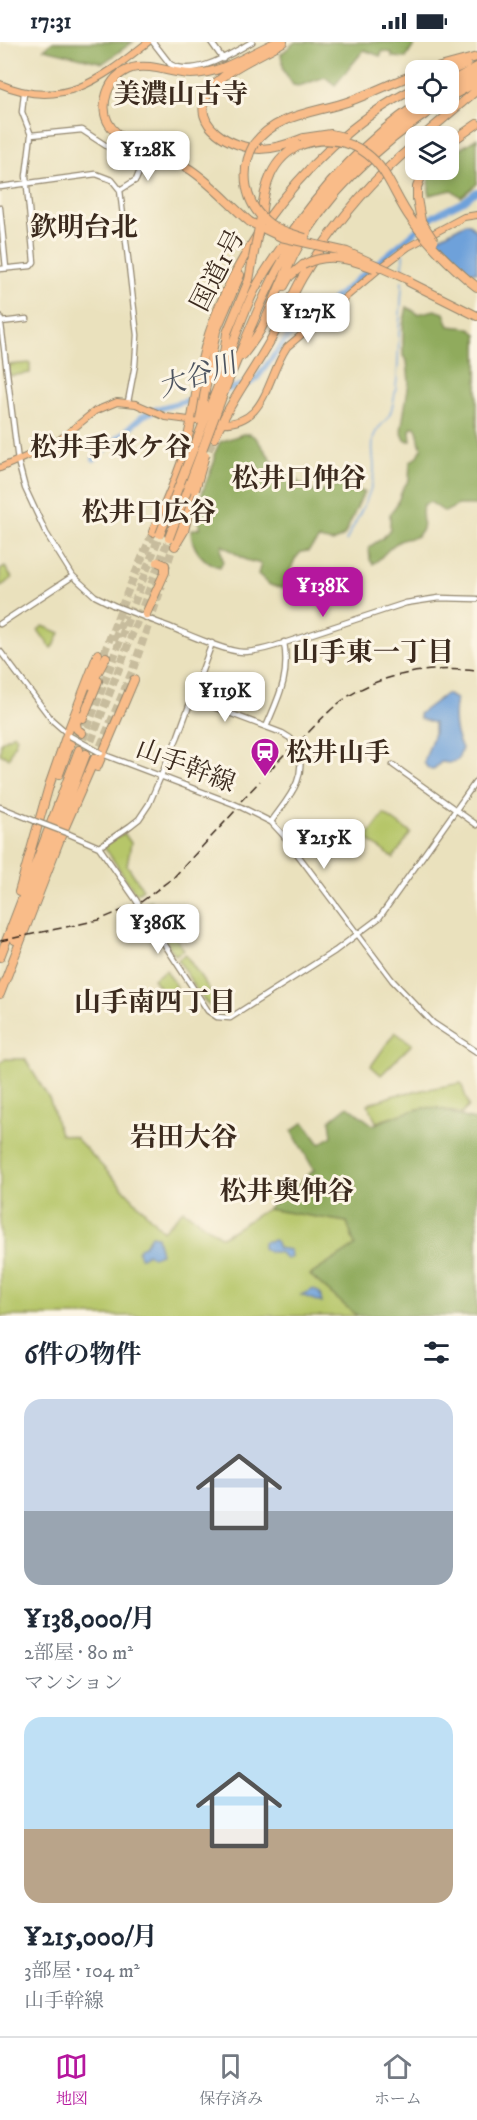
<!DOCTYPE html>
<html lang="ja">
<meta charset="utf-8">
<style>
body{margin:0;font-family:"IM FELL DW Pica","Noto Serif JP",serif;background:#f6f6f7;color:#1f2937;height:100vh;display:flex;flex-direction:column;font-size:22px;white-space:nowrap}
*{box-sizing:border-box;margin:0}
p{font-size:20px;color:#747a83}
.icon{flex:none;width:33px;height:33px;fill:none;stroke:currentColor;stroke-width:2;stroke-linecap:round;stroke-linejoin:round}
.map{position:relative;height:1274px;overflow:hidden}
.panel{display:flex;flex-direction:column;background:#fff;flex:1}
.panel>*{flex:none}
.buttons{position:absolute;left:405px;top:18px;display:grid;gap:12px}
.buttons a{display:grid;place-items:center;width:54px;height:54px;border-radius:12px;background:#fff;box-shadow:0 3px 9px #0003;font-size:30px}
.price{position:absolute;translate:-50% -51px;padding:0 14px;border-radius:12px;background:#fff;color:#222;font-size:20px;line-height:39px;filter:drop-shadow(0 2px 3px #0008)}
.price::after{content:'';position:absolute;left:50%;top:36px;width:18px;height:14px;margin-left:-9px;background:inherit;clip-path:polygon(0 0,100% 0,50% 100%)}
.price.current{background:#b5179e;color:#fff}
ul{padding:0;list-style:none}
li{display:grid;align-content:center;gap:12px;height:318px;padding:0 24px}
li span{display:grid;place-items:center;height:186px;border-radius:18px;color:#555}
li>.icon{margin-inline-start:auto}
span .icon{width:108px;height:108px;fill:#fffc;stroke-width:1}
li b{font-size:26px}
h2{display:flex;justify-content:space-between;align-items:center;height:72px;padding:0 24px;font-size:26px}
.status{display:flex;justify-content:space-between;align-items:center;height:42px;padding:0 30px;background:#fff;direction:ltr}
.status svg{height:16px;fill:currentColor}
.tab-bar{display:flex;justify-content:space-around;align-items:center;height:84px;border-top:2px solid #e0e1e3;background:#fff;font-size:16px;color:#747a83}
.tab-bar a{display:grid;justify-items:center;gap:3px}
.tab-bar .current{color:#b5179e}
.map>svg:first-child{display:block}
.green{fill:#b6c669;stroke:#787844;stroke-width:1.5}
.forest{fill:#90ab5d;stroke:#666a3e;stroke-width:1.5}
.water{fill:#6ea1da;stroke:#54667c;stroke-width:1.5}
.lines{fill:none;stroke-linecap:round;stroke-linejoin:round}
.stream{stroke:#6ea1da;stroke-width:1.5}
.river{stroke:#6ea1da;stroke-width:6}
.highway-tunnel{stroke:#c7bc9d;stroke-width:8;stroke-dasharray:8 4;stroke-linecap:butt}
.minor-casing{stroke:#92866e;stroke-width:7}
.major-casing{stroke:#92866e;stroke-width:8}
.highway-casing{stroke:#92866e;stroke-width:10}
.minor{stroke:#fff;stroke-width:4.5}
.major{stroke:#f9bc89;stroke-width:6}
.highway{stroke:#f9bc89;stroke-width:8}
.rail{stroke:#3b2a1e;stroke-width:1.5;stroke-dasharray:9 4.5;stroke-linecap:butt}
.minor-bridge-casing{stroke:#92866e;stroke-width:7;stroke-linecap:butt}
.highway-bridge-casing{stroke:#92866e;stroke-width:10;stroke-linecap:butt}
.minor-bridge{stroke:#fff;stroke-width:4.5}
.highway-bridge{stroke:#f9bc89;stroke-width:8}
.labels{text-anchor:middle;stroke-width:6;stroke-linejoin:round;paint-order:stroke}
.street-label{font-size:26px;fill:#3b2a1e;stroke:#fcf5e5}
.poi-label{font-size:26px;font-weight:bold;fill:#3b2a1e;stroke:#fcf5e5;text-anchor:start}
.neighbourhood-label{font-size:27px;font-weight:bold;fill:#3b2a1e;stroke:#fcf5e5}
.water-label{font-size:27px;font-style:italic;fill:#4d5460;stroke:#fcf5e5}
</style>
<div class="status"><b>17:31</b><svg viewBox="0 0 49 12"><path d="M0 12V9h3v3zM5 12V6h3v6zM10 12V3h3v9zM15 12V0h3v12zM26 1h20v11H26zM47 4h2v5h-2z"/></svg></div>
<div class="map">
<svg width="477" height="1274" viewBox="0 0 477 1274">
<rect width="100%" height="100%" fill="#fcf5e5"/>
<filter id="ink" filterUnits="userSpaceOnUse"><feTurbulence type="fractalNoise" baseFrequency=".0167" numOctaves="2"/><feDisplacementMap in="SourceGraphic" scale="12" xChannelSelector="R" yChannelSelector="G"/><feConvolveMatrix kernelMatrix="1 2 1 2 8 2 1 2 1" color-interpolation-filters="sRGB"/></filter>
<filter id="wash" filterUnits="userSpaceOnUse"><feTurbulence type="fractalNoise" baseFrequency=".008" numOctaves="4" result="noise"/><feDisplacementMap in="SourceGraphic" scale="24" xChannelSelector="R" yChannelSelector="G"/><feGaussianBlur stdDeviation="1.35" result="paint"/><feColorMatrix in="noise" values="0 0 0 0 0 0 0 0 0 0 0 0 0 0 0 0 0 1.4 0 .05"/><feComposite in="paint" operator="in"/></filter>
<g filter="url(#wash)">
<rect width="100%" height="100%" fill="#eae1bd"/>
<!-- green -->
<path class="green" d="M30 321V331L10 334 9 323Z
M5 525 12 536 0 545V528Z
M43 584 60 591 55 602 51 606 38 588Z
M14 692 17 695 9 716 0 712 1 700Z
M384 772 411 791 393 816 366 796Z
M124 791 131 801 127 823 143 847 136 852 103 803Z
M151 858 184 908 175 913 143 863Z
M185 912 227 973C206 972 189 934 178 918Z
M166 928 177 945 166 954 153 937Z
M395 990 412 1002 381 1033 371 1024Z
M5 1017H25L50 1058 60 1092 75 1095 163 1189 183 1168 222 1195 267 1167 347 1180 356 1204 310 1233 357 1274H0V1021Z
M461 1041 469 1064 462 1072 437 1066 418 1067 376 1080 368 1062 395 1053Z"/>
<!-- forest -->
<path class="forest" d="M53 0H133L103 21 44 7Z
M295 0H416L406 16 392 15V11L383 9 380 14 364 8 335 43 325 35 299 44 293 43 284 29 281 12Z
M477 96V142L461 155 452 148 429 153V136L436 128H448L449 114Z
M407 265 418 272 435 268 444 271 449 284 469 286 477 292V463H458L445 470 430 460 423 463C420 472 426 483 420 491 415 498 409 495 402 498 389 503 383 516 373 522L370 518 369 505 383 496 390 487V472L397 462 403 446 409 438 410 420 418 414 422 406C417 399 420 391 415 385H412L410 389 411 399 405 398 401 389 409 340 407 319 403 314V283Z
M243 392H250L256 396 281 431 295 435 299 441 312 449 317 450 338 443 364 450 344 494 333 500 319 497 308 509 301 510 295 517 283 546 270 543 258 532 261 522 246 518 222 503 221 509 223 519 220 525C203 521 191 506 191 488L200 486C192 466 208 438 215 418L214 413 220 400Z
M348 1064 373 1083C387 1077 422 1063 437 1066 450 1069 463 1077 477 1078V1274H357L310 1233 355 1204 347 1180 267 1167 314 1128 292 1089 304 1080 320 1102 332 1094 330 1078Z"/>
<!-- water -->
<path class="water" d="M466 181 470 182 477 190V230H466L436 197Z
M446 652 456 657C453 672 453 691 462 706L458 718 449 721 441 720 433 728C428 728 426 724 424 720L434 691V681L420 677 419 672Z
M151 1193 157 1194 161 1212 153 1215 147 1211 143 1215H140L138 1210 139 1206 144 1204Z
M275 1198 278 1206 290 1208 291 1215 286 1217 279 1210H269L263 1206V1200Z
M314 1247 320 1251 322 1261 301 1253Z"/>
<g class="lines">
<!-- stream -->
<path class="stream" d="M403 231V212
M346 499C356 478 372 453 374 431 375 418 370 407 374 394 377 385 386 380 390 372 398 350 398 318 399 294 399 276 402 258 402 239"/>
<!-- river -->
<path class="river" d="M94 417 143 374 157 367 250 341 257 336 288 295 435 173 464 159 477 149"/>
</g>
</g>
<g filter="url(#ink)">
<g class="lines">
<!-- highway-tunnel -->
<path class="highway-tunnel" d="M204 419 214 396
M165 530 175 498
M114 598 125 573
M100 622 127 551 153 490
M83 667 93 639
M73 705 83 676
M79 708 160 492
M87 710 169 496
M96 715 132 630 162 544"/>
<!-- minor casing -->
<g class="minor-casing">
<path id="minor" d="M153 0 170 22C195 36 230 12 252 0
M211 0 223 17
M31 93 82 88 108 105 141 112 144 118 136 138 120 148
M0 145 96 132 112 138 120 148 137 293 135 323 128 360
M0 166 6 226
M0 227 31 224 34 220 26 134 31 93 22 70 24 51
M0 274 18 419 25 446 46 491 73 534 95 554 113 563
M1 280 27 277
M0 582 73 534
M162 582C181 589 225 610 243 610 254 610 265 607 275 604L406 561 439 556 477 557
M0 609 52 678 68 692
M192 657 282 691 290 696
M266 685C279 654 290 635 284 600
M102 712 234 762
M393 723 477 783
M0 765 35 779
M243 766 271 780 283 793 392 938 433 981 477 1010
M271 780C287 757 309 736 297 706
M69 792 99 805 136 858
M99 805 130 784 139 777 149 762 178 694 212 601
M139 863 208 969 217 975 230 976 335 909 379 876 477 738"/>
</g>
<!-- major casing -->
<g class="major-casing">
<path id="major" d="M0 42C62 69 101 37 148 0
M217 381C267 385 265 338 287 305L379 227 408 205 464 175 477 173
M0 426 53 403 95 369 117 360 136 362 166 375 204 380"/>
</g>
<!-- highway casing -->
<g class="highway-casing">
<path id="highway" d="M283 0C260 14 222 28 208 51 189 84 233 106 260 107 276 107 290 101 304 96
M429 28 477 15
M448 30 466 22
M448 41 477 25
M448 49 477 32
M448 56 477 40
M423 94 477 48
M254 102C277 71 317 71 350 59 372 51 393 40 416 32
M448 102 477 82
M417 156V145L424 128
M261 175C264 145 271 116 301 103
M250 180C230 163 213 143 191 128 161 108 90 102 107 51 111 39 120 30 132 26 152 21 172 32 191 32 223 32 248 12 277 0
M264 182C303 128 355 75 416 46
M468 238 477 245
M409 240 477 274
M284 244 289 235 303 223
M243 313C249 305 256 296 261 287 274 261 283 233 297 207 329 148 384 99 440 62
M223 318 227 291 249 238 253 216
M220 339C230 309 240 278 254 249 262 233 273 218 283 203 320 148 363 99 418 62
M228 339C246 298 261 256 283 218 317 155 370 103 429 62
M206 343 216 289 240 233
M214 396C229 361 251 333 269 301 281 280 290 257 302 236 332 185 370 139 416 101
M153 490C163 468 173 445 181 422 192 388 195 353 202 318 212 273 233 231 258 192
M175 498 194 442
M175 504 184 489 188 472
M91 643 106 615
M79 674 76 681 77 687 82 691
M83 676 98 639
M97 725 134 638
M59 732 70 702
M19 850 49 744 67 692 98 612
M15 898 86 712
M0 915 79 708
M0 952 61 794 95 716"/>
</g>
<!-- minor -->
<use href="#minor" class="minor"/>
<!-- major -->
<use href="#major" class="major"/>
<!-- highway -->
<use href="#highway" class="highway"/>
<!-- rail -->
<path class="rail" d="M299 700C312 687 325 672 339 661 377 631 430 624 477 629
M269 729 291 705
M241 759 260 739
M141 860 174 835 236 768
M0 899 99 878 135 863"/>
<!-- minor-bridge casing -->
<g class="minor-bridge-casing">
<path id="minor-bridge" d="M113 563 162 582
M70 694 101 711
M290 696 297 706
M234 762 243 766
M35 779 69 792
M136 858 139 863"/>
</g>
<!-- highway-bridge casing -->
<g class="highway-bridge-casing">
<path id="highway-bridge" d="M304 96 331 92 344 95
M254 102C239 129 244 163 270 182 280 189 293 192 305 196
M301 103C332 92 364 101 383 129 393 144 400 162 411 177 427 200 447 220 468 238
M417 156 421 179 434 199
M250 180 281 195 347 210 409 238
M253 216 261 175
M303 223C327 210 350 217 374 226
M200 378 206 343
M195 448 205 413
M160 492 220 339
M169 496 228 339
M146 572 165 530V523L158 520"/>
</g>
<!-- minor-bridge -->
<use href="#minor-bridge" class="minor-bridge"/>
<!-- highway-bridge -->
<use href="#highway-bridge" class="highway-bridge"/>
</g>
</g>
<!-- icons -->
<defs>
<g id="station-pin" transform="scale(1.5)"><path d="M0 17L-7.5 6A9.5 9.5 0 1 1 7.5 6Z" fill="#b5179e" stroke="#fcf5e5"/><path d="M-3-6H3Q5-6 5-4V2Q5 4 3 4L4.5 6H3L1.5 4h-3L-3 6H-4.5L-3 4Q-5 4-5 2V-4Q-5-6-3-6ZM-3.5-4v3h7v-3ZM-3.5 1v1.5H-2V1ZM2 1v1.5H3.5V1Z" fill="#fff"/></g>
</defs>
<g fill-rule="evenodd">
<use href="#station-pin" x="265" y="710"/>
</g>
<g class="labels">
<!-- street labels -->
<g class="street-label">
<text transform="translate(217 228) rotate(-63)" y="9">国道1号</text>
<text transform="translate(186 723) rotate(21)" y="9">山手幹線</text>
</g>
<!-- poi labels -->
<g class="poi-label">
<text x="286" y="719">松井山手</text>
</g>
<!-- neighbourhood labels -->
<g class="neighbourhood-label">
<text x="181" y="61">美濃山古寺</text>
<text x="84" y="194">欽明台北</text>
<text x="111" y="414">松井手水ケ谷</text>
<text x="299" y="445">松井口仲谷</text>
<text x="149" y="479">松井口広谷</text>
<text x="373" y="619">山手東一丁目</text>
<text x="155" y="969">山手南四丁目</text>
<text x="184" y="1104">岩田大谷</text>
<text x="287" y="1158">松井奥仲谷</text>
</g>
<!-- water labels -->
<g class="water-label">
<text transform="translate(197 333) rotate(-19)" y="9">大谷川</text>
</g>
</g>
</svg>
<div class="buttons">
<a><svg class="icon" aria-label="locate" viewBox="0 0 24 24"><circle cx="12" cy="12" r="6"/><path d="M12 2v4M12 18v4M2 12h4M18 12h4"/></svg></a>
<a><svg class="icon" aria-label="layers" viewBox="0 0 24 24"><path d="M12 4l9 5-9 5-9-5zM3 14l9 5 9-5"/></svg></a>
</div>
<b class="price" style="left:148px;top:140px">¥128K</b>
<b class="price" style="left:308px;top:302px">¥127K</b>
<b class="price current" style="left:323px;top:576px">¥138K</b>
<b class="price" style="left:225px;top:681px">¥119K</b>
<b class="price" style="left:324px;top:828px">¥215K</b>
<b class="price" style="left:158px;top:913px">¥386K</b>
</div>
<section class="panel">
<h2>6件の物件<svg class="icon" aria-label="filters" viewBox="0 0 24 24"><path d="M4 7h16M4 17h16"/><circle cx="9" cy="7" r="2"/><circle cx="15" cy="17" r="2"/></svg></h2>
<ul>
<li><span style="background:linear-gradient(#c9d6e8 60%,#9aa5b1 0)"><svg class="icon" aria-label="home" viewBox="0 0 24 24"><path d="M3 11l9-7 9 7M6 9v11h12V9"/></svg></span><div><b>¥138,000/月</b><p>2部屋 · 80 m²</p><p>マンション</p></div></li>
<li><span style="background:linear-gradient(#bfe0f5 60%,#b9a48a 0)"><svg class="icon" aria-label="home" viewBox="0 0 24 24"><path d="M3 11l9-7 9 7M6 9v11h12V9"/></svg></span><div><b>¥215,000/月</b><p>3部屋 · 104 m²</p><p>山手幹線</p></div></li>
</ul>
</section>
<nav class="tab-bar">
<a class="current"><svg class="icon" aria-label="map" viewBox="0 0 24 24"><path d="M3 6l6-2 6 2 6-2v14l-6 2-6-2-6 2zM9 4v14M15 6v14"/></svg>地図</a>
<a><svg class="icon" aria-label="saved" viewBox="0 0 24 24"><path d="M7 4h10v16l-5-4-5 4z"/></svg>保存済み</a>
<a><svg class="icon" aria-label="home" viewBox="0 0 24 24"><path d="M3 11l9-7 9 7M6 9v11h12V9"/></svg>ホーム</a>
</nav>
